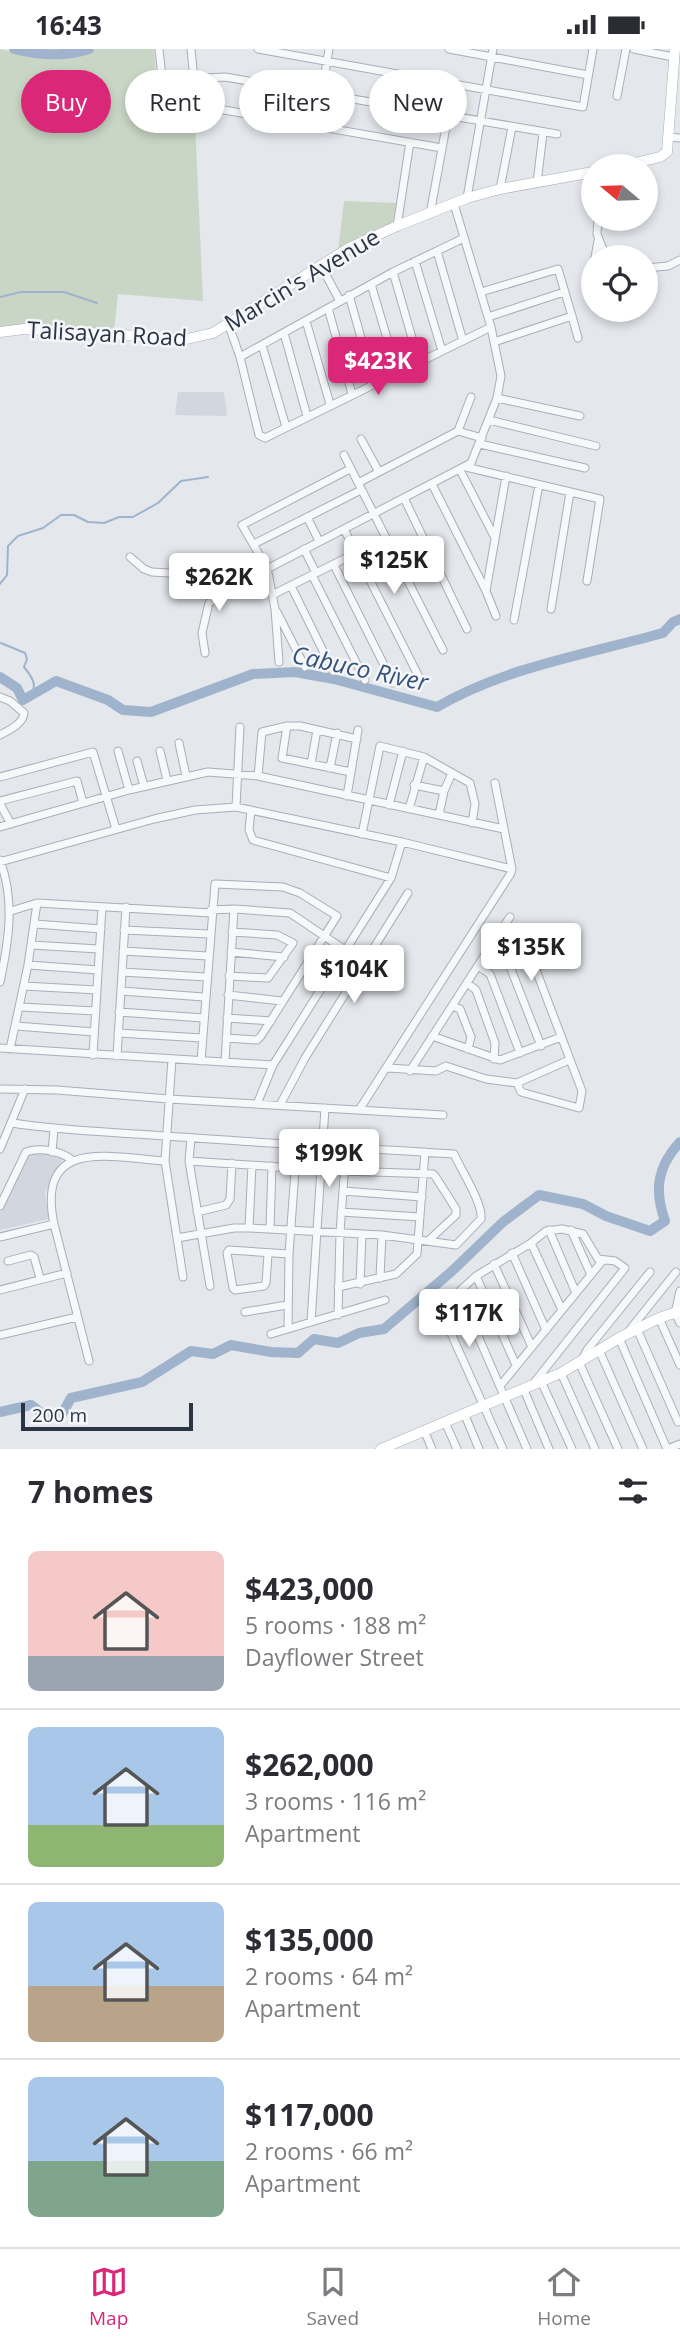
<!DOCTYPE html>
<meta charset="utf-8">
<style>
body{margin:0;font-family:"Open Sans",sans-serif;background:#f7f7f7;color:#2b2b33;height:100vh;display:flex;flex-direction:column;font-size:26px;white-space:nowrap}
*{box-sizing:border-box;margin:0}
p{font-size:23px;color:#7c7c81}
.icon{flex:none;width:38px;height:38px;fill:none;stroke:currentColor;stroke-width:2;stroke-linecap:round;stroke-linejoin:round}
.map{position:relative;height:1400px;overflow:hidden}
.drawer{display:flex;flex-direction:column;background:#fff;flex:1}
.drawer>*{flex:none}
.hud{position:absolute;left:21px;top:21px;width:639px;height:63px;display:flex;gap:14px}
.needle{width:46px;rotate:289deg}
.controls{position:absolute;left:581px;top:105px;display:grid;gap:14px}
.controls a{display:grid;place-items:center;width:77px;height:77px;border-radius:50%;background:#fff;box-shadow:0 4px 10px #0003;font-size:35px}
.scale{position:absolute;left:21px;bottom:18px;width:172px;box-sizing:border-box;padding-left:7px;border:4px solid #2b3445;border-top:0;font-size:19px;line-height:24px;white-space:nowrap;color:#2b3445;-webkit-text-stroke:5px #f4f6f9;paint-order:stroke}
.price{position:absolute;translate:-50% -60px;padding:0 16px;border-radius:7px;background:#fff;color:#222;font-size:23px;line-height:46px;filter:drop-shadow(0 2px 4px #0008)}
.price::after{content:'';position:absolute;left:50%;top:42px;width:21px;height:16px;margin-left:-10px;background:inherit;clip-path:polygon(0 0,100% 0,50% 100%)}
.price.selected{background:#db2777;color:#fff}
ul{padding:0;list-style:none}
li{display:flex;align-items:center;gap:21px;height:175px;padding:0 28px}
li+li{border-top:2px solid #e1e1e2}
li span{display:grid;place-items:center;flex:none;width:196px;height:140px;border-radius:10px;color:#555}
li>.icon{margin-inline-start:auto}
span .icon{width:84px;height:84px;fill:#fffc;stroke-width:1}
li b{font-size:30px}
h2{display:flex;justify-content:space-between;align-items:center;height:84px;padding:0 28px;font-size:30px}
.chip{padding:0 24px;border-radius:32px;background:#fff;box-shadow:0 4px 10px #0003;font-size:24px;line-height:63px}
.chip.selected{background:#db2777;color:#fff}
.status{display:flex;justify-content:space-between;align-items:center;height:49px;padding:0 35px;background:#fff;direction:ltr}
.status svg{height:19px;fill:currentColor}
.tab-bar{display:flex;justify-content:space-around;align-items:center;height:98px;border-top:2px solid #e1e1e2;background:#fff;font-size:19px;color:#7c7c81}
.tab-bar a{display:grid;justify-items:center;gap:4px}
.tab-bar .selected{color:#db2777}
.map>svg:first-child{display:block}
.built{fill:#d2d6de}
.green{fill:#c9d6c5}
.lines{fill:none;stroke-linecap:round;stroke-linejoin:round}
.stream{stroke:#9fb4cc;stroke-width:2}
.river{stroke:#9fb4cc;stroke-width:10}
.street-casing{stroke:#a9aeb7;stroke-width:9}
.secondary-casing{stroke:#a9aeb7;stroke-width:11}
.street{stroke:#f7f8fa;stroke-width:7}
.secondary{stroke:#fff;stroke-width:10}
.labels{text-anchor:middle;stroke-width:5;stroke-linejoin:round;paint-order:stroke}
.street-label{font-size:23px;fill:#2b3445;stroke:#f4f6f9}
.water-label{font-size:24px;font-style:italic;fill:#34527a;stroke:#f4f6f9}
</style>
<div class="status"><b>16:43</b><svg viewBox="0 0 49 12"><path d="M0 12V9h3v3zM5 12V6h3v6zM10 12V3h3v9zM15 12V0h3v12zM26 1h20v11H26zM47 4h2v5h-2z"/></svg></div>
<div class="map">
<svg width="680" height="1400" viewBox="0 0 680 1400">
<rect width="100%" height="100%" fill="#e4e7ec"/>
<!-- built -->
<path class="built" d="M178 343H224L227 367 175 366Z
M27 1101 65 1106 45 1144 49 1170 0 1181V1164Z"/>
<!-- green -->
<path class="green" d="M0 0 36 8 80 5 92 0H154L157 35 189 33 195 74 203 252 118 245 114 282 0 281Z
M344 152 396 154 392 177 338 202Z"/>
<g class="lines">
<!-- stream -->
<path class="stream" d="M0 248 21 243H64L97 254
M0 535 7 526 8 497 18 487 43 479 61 466H74L88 473 104 474 119 468H133L158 454 181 432 208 428
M1 594 25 604 27 610 24 618C33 629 39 638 28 649"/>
<!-- river -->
<path class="river" d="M14 0C38 6 65 8 89 0
M0 628 17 639 23 651 56 632 108 651 123 661 151 663 253 625 295 623 334 630 437 658C505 618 588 605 663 584L673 573 680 570
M0 1363 31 1356 48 1369 62 1365 71 1349 142 1333 191 1302 213 1305 231 1296 271 1303 298 1304 314 1290 338 1294 359 1284 384 1280 451 1223 503 1173 539 1146 583 1155 606 1167 650 1182 665 1172C654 1141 657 1118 680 1093"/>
<!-- street casing -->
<g class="street-casing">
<path id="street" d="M159 0 162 28 164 31 225 28 557 85
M191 0 197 61H224L442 99
M258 0 583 58 593 0
M449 0 588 26
M634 0 673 8
M617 47 626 0
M316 77 329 0
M670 88 680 89
M537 134 543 84
M500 140 512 78
M467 149 493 0
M430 165 448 67
M598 170 597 185 606 208
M397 177 410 93
M437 202 463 292
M595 208 598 192
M415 212 442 302
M321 217 340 252
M646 219 668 217 680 211
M393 223 419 313
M371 235 397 323
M481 243 558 220 572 267 494 293
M349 246 374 335
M328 259 352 345
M572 267 578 289
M488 268 564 243
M306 272 330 355
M228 274 240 308 259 386 265 389 491 278
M284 284 307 367
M262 296 286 378
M240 308 393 223 464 189
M497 349 580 367
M489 371 596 397
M458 382 471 348
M361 390 379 423
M480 395 585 419
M344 406 443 601
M466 418 600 450 587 532
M460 421 495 489
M358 434 458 382 482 389
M432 435 486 542 496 567
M404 449 467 580
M307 468 319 492
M344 480 418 626
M254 495 361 441
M304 500 316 524
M130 508 144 520 152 523 187 525 242 533 471 414 497 349 501 327 491 278 454 155
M334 516 393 634
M312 526 365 631
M291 537 333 622
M486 542 506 427
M272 546 356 504
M551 560 570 443
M277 563 305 618
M514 571 539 436
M205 604 202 584 209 554 242 534
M279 613 275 560 267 519 242 476 350 420
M0 648 10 652 24 664C23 675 9 681 0 686
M287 677 282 709 351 723
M179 694 186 727
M118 702 129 741
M160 702 167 731
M137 712 144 737
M311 715 317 681
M330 719 337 684
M258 727 262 683 287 677H300L357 690
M0 728 93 703 116 780
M414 736 444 742
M347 747 358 681
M0 752 77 732 83 754
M0 755 11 775
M389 756 403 702
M236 758 240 678
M409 760 424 708
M251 761 249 781 253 791 391 829
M439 766 444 742 452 724
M0 778 129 741 208 723 258 727 504 780
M362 785 380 697 424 708 470 734 475 755 472 774
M0 811C15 852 9 891 0 933
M0 813 154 770 195 761 236 758 402 793 512 820
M211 861 234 860 290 864 345 901
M11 862 37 854 211 864
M35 875 101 880
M124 881 209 885
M501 881 510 868
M520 893 527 882
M31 896 99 900
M489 900 507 910 541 997
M123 902 208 907
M231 903 284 908
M28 916 98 921
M478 917 490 925 520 1004
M122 923 206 928
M229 927 268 929 293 894 277 886 232 883
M467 934 476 941 495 994 494 1010
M24 937 97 941
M121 942 204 948
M228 946 282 952
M452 957 460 960 471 988 468 1000
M20 958 96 962
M119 963 203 969
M227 969 271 972
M16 977 94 983
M118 984 202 989
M432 987 500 1011 561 988
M0 999 273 1016
M10 1000 28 916 37 854
M93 1006 102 858
M117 1007 126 858
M201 1012 215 835 283 838 300 844 337 867 261 987 257 991 226 989
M225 1013 234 860
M388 1019 436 1022 446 1017 486 1030 517 1034 569 1011
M410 1022 501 881 528 900 582 1042 579 1059 521 1043 517 1034
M0 1040 57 1041 169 1050 443 1066
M257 1055 273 1016 391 829 402 793
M280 1056 305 1009 408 844
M359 1061 511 824 512 820 495 734
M12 1074C63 1082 115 1083 166 1087 262 1094 358 1099 454 1105 461 1121 483 1154 481 1170L456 1196 382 1186 249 1179H234L177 1189 165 1112 172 1010
M191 1089 189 1112 210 1237
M0 1100 25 1040
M52 1103 54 1080
M189 1112 295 1119
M344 1122 433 1125 435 1127 456 1160V1166L429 1191
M343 1142 422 1148
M0 1157 26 1103C40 1098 61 1102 72 1111
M197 1163 226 1156 230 1150 232 1114
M341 1163 420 1168
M249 1179 252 1116
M270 1180 272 1117
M549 1181 576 1244
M571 1181 591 1226
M0 1188 54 1175
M177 1189 183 1228
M531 1194 562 1261
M512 1204 546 1281
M268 1205 266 1234 264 1237 235 1241 233 1239 227 1204 229 1201 289 1205
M8 1212 31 1206 34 1208 40 1229
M494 1215 532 1298
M476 1227 516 1316
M380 1229 382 1186
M360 1235 362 1185
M338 1238 396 1225 417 1205 425 1103
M0 1241 67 1224
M680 1242 675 1264 680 1274
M459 1243 527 1400
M245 1263 287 1256
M338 1266 340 1184 346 1098
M659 1269 680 1316
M311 1273 325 1059
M288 1279 289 1205 297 1094
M637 1280 678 1373
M628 1283 676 1223
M271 1285 385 1251
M0 1286 77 1268
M619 1289 667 1400
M599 1301 643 1400
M582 1311 587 1301 650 1223
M89 1312 54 1175C36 1088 109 1108 165 1112
M579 1313 618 1400
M561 1324 595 1400
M541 1332 572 1400
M500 1337 603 1211
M524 1341 549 1400
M464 1364 479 1400
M445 1373 457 1400
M424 1381 432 1400
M503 1400 440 1260 476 1227 531 1194 546 1182 562 1180 583 1185 598 1210 615 1212 625 1219 533 1335
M668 1400 680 1395"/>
</g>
<!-- secondary casing -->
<g class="secondary-casing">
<path id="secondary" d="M622 117 660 108 667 103 675 0
M0 283 24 280 187 290 213 284 349 199 397 177 467 149 500 140 593 123
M381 1400 561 1324 619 1289 659 1269 680 1262"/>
</g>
<!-- street -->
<use href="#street" class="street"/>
<!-- secondary -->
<use href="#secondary" class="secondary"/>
</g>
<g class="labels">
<!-- street labels -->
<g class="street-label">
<text transform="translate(302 231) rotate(-31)" y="8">Marcin's Avenue</text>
<text transform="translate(107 285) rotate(3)" y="8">Talisayan Road</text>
</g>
<!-- water labels -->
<g class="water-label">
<text transform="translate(360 620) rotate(12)" y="8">Cabuco River</text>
</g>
</g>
</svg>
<div class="controls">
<a><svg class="needle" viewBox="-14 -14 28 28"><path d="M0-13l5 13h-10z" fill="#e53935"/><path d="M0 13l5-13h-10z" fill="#7c7c81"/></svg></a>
<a><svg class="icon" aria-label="locate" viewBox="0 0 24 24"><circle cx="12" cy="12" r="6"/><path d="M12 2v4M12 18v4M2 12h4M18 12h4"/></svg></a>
</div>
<div class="scale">200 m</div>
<b class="price selected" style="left:378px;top:348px">$423K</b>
<b class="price" style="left:394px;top:547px">$125K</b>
<b class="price" style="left:219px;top:564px">$262K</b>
<b class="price" style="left:531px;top:934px">$135K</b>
<b class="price" style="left:354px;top:956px">$104K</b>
<b class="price" style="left:329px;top:1140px">$199K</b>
<b class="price" style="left:469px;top:1300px">$117K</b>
<div class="hud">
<a class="chip selected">Buy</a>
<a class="chip">Rent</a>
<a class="chip">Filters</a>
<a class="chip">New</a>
</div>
</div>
<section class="drawer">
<h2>7 homes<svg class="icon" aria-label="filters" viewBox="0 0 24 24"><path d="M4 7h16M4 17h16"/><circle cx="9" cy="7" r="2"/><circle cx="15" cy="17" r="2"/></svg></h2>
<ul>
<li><span style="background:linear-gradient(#f6c9c9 75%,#9aa5b1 0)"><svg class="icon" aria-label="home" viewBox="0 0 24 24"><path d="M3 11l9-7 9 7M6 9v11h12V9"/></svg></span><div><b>$423,000</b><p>5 rooms · 188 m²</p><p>Dayflower Street</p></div></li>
<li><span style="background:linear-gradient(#a9c7e8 70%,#8fb573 0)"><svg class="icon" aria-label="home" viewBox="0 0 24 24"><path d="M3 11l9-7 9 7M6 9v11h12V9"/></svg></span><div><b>$262,000</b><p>3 rooms · 116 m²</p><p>Apartment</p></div></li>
<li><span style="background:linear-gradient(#a9c7e8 60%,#b9a48a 0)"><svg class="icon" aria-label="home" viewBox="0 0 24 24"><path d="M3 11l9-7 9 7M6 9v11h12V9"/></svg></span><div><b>$135,000</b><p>2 rooms · 64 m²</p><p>Apartment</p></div></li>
<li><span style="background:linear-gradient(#a9c7e8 60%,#7fa58c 0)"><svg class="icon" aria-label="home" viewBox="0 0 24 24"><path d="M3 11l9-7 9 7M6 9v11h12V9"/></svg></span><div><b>$117,000</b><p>2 rooms · 66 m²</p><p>Apartment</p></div></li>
</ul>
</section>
<nav class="tab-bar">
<a class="selected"><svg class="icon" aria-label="map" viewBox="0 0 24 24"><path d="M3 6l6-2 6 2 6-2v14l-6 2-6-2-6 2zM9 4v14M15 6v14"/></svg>Map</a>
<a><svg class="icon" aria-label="saved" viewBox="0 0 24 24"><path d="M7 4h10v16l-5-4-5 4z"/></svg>Saved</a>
<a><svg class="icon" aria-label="home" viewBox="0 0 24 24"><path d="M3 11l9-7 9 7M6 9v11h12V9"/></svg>Home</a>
</nav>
